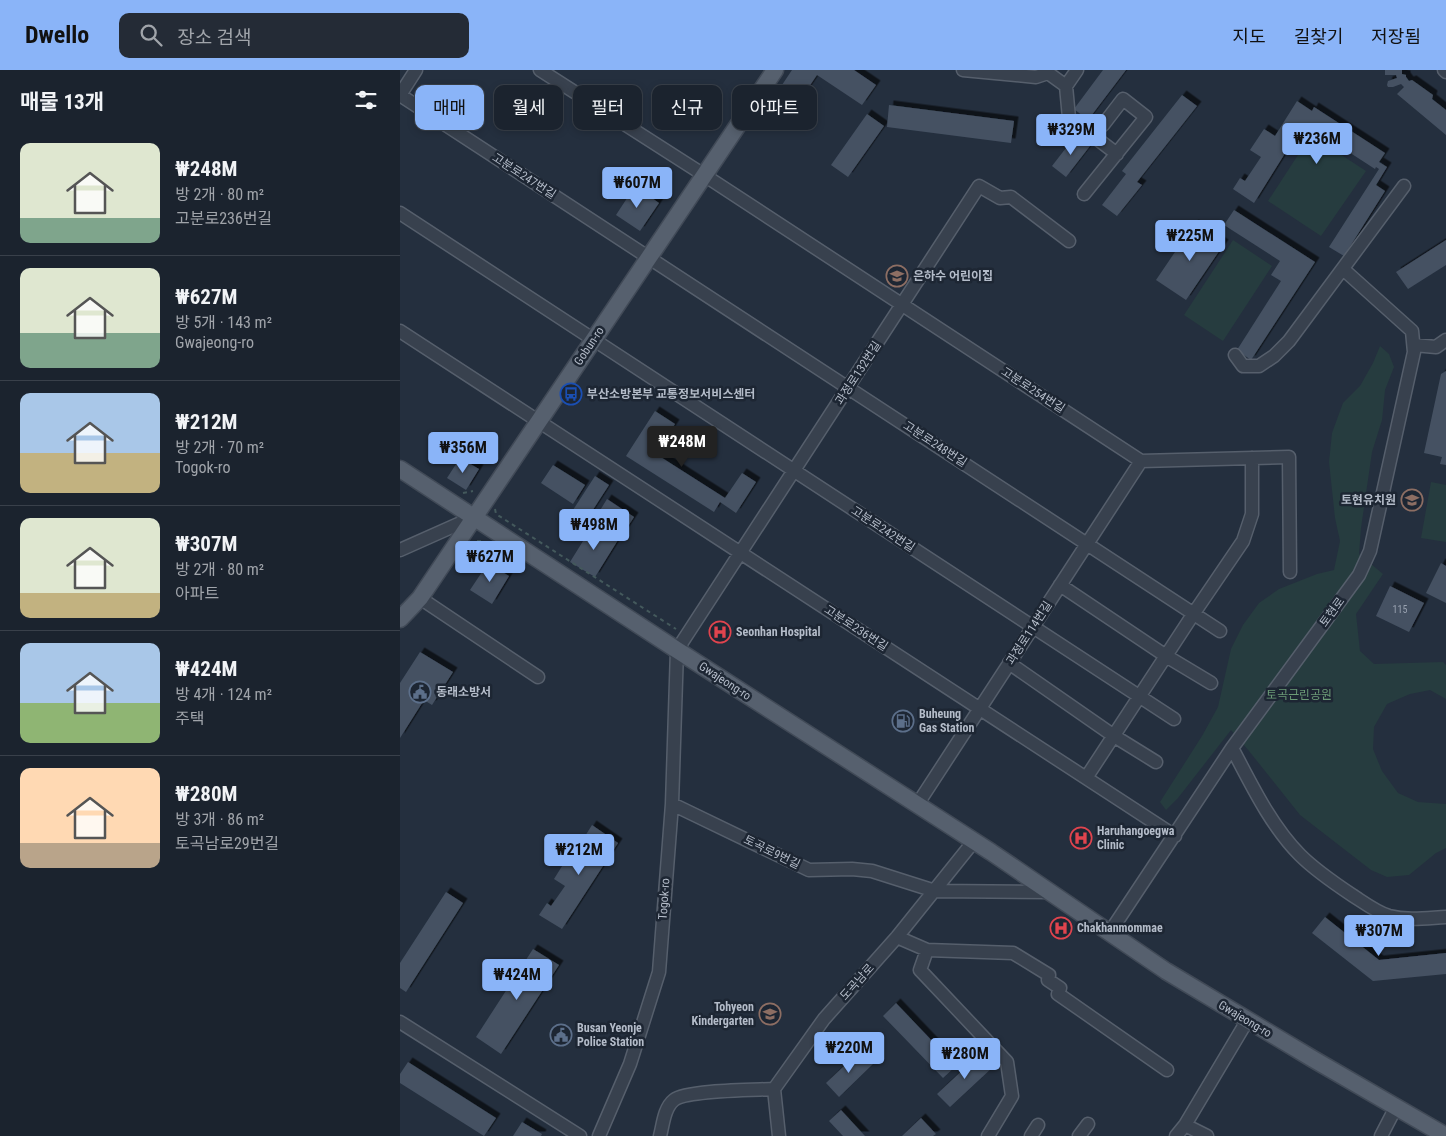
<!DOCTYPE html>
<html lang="ko">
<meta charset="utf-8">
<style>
body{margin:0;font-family:"Roboto Condensed","Noto Sans KR",sans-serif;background:#242b36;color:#f1f3f6;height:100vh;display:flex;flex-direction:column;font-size:19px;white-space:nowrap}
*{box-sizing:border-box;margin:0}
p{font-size:16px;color:#a0a4aa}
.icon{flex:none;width:28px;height:28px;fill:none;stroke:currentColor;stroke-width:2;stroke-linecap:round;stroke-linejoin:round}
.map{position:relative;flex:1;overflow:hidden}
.sheet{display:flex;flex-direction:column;background:#1b232e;width:400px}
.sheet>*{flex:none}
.top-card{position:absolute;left:15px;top:15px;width:475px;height:45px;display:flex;gap:10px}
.price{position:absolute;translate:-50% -42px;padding:0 11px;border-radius:5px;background:#8ab4f8;color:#111;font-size:16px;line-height:32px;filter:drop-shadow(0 1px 2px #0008)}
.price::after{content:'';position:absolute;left:50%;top:30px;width:15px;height:11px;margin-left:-8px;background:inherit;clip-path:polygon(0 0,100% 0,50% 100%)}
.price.active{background:#222;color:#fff}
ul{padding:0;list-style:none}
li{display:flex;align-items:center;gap:15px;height:125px;padding:0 20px}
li+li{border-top:1px solid #39404a}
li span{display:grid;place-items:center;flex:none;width:140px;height:100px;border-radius:10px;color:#555}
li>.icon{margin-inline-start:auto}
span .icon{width:60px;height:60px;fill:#fffc;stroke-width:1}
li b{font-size:21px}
h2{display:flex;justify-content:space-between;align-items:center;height:60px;padding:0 20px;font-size:21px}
.chip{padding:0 18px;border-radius:10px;background:#1b232e;box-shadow:0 2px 8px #0003,0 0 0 1px #39404a;font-size:18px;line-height:45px}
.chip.active{background:#8ab4f8;color:#111}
header{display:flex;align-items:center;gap:30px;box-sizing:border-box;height:70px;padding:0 25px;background:#8ab4f8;color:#111}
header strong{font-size:24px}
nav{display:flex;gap:28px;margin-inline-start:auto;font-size:18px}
.search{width:350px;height:45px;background:#242b36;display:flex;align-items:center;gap:12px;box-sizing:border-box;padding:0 18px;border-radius:10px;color:#a0a4aa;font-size:19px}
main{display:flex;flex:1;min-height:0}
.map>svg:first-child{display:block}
.green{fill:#263c3f}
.building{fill:#455162;filter:url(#shadow)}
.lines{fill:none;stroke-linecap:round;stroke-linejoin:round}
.minor-casing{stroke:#565f6c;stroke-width:15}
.major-casing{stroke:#414a57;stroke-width:19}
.path{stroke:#44595c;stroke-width:2;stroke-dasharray:4 4;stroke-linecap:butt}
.minor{stroke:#38414e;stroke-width:12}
.major{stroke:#56606e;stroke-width:16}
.labels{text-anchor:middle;stroke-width:5;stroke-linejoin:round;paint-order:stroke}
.number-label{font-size:10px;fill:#98a1af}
.street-label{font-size:12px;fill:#b4bcc9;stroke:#1d2633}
.poi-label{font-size:12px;font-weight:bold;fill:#b4bcc9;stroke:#1d2633;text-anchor:start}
.park-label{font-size:12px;fill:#6b9a76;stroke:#1d2633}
</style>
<header>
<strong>Dwello</strong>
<div class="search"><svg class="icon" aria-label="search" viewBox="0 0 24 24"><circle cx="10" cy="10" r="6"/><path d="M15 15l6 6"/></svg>장소 검색</div>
<nav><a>지도</a><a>길찾기</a><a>저장됨</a></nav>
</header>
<main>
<section class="sheet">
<h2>매물 13개<svg class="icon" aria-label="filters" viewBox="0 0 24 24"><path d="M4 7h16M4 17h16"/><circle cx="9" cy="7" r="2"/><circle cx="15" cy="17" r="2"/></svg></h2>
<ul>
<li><span style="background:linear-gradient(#dfe7d0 75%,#7fa58c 0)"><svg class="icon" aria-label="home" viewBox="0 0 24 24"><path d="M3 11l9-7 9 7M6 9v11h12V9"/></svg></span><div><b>₩248M</b><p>방 2개 · 80 m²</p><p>고분로236번길</p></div></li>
<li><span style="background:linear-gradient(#dfe7d0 65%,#7fa58c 0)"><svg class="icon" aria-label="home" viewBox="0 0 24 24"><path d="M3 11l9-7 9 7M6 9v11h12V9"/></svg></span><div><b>₩627M</b><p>방 5개 · 143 m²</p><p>Gwajeong-ro</p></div></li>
<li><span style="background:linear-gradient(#a9c7e8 60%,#c2b280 0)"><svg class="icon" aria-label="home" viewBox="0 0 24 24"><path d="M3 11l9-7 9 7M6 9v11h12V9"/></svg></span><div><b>₩212M</b><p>방 2개 · 70 m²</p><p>Togok-ro</p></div></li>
<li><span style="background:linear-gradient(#dfe7d0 75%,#c2b280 0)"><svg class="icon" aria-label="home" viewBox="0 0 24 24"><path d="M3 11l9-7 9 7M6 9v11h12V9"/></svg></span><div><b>₩307M</b><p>방 2개 · 80 m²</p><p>아파트</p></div></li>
<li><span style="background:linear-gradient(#a9c7e8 60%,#8fb573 0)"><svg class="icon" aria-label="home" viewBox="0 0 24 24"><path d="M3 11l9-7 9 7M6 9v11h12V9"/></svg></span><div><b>₩424M</b><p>방 4개 · 124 m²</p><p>주택</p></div></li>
<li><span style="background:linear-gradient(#ffd9b3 75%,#b9a48a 0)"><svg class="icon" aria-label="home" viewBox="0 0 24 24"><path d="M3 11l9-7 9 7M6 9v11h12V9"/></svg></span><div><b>₩280M</b><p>방 3개 · 86 m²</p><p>토곡남로29번길</p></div></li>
</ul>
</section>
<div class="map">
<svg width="1046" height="1066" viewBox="0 0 1046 1066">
<defs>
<filter id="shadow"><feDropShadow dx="4.5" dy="-4.5" stdDeviation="0" flood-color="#0009"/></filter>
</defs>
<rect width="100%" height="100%" fill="#242f3e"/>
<!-- green -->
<path class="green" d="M911 65 966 101 921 166 868 131Z
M833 170 872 196 823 271 784 245Z
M980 276 989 284 994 297 985 320 982 350 972 382 961 458 959 484 983 504 956 544 960 581 974 594 1043 592 1046 595V629L1030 620 1010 624 987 634 974 657 973 679 982 701 998 723 1018 732 1046 734V778L1036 783 1009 805 987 807 971 800 900 745 849 681 831 660 778 728 766 740 760 732 802 666 818 637 831 579 843 555 859 533 879 519 917 504 934 500 940 471 935 448 929 392 932 363 943 333 960 316 973 293Z
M1031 412 1046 415V472L1021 468Z"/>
<!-- building -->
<path class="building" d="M392 0H454L476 15 462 35 417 5 379 61 360 48Z
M703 0H726L688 50 674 39Z
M985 0H1002V4L1006 5V7L1009 11 1012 10 1033 25 1032 29 1046 40V65L997 24 1004 17 1001 14 993 17H988L987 15 988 11 997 8 996 5H985Z
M782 25 797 36 737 112 742 115 717 146 702 135 726 104 722 101Z
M897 31 912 41 914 37 985 83 979 92 987 97 976 115 985 121 944 186 929 177 979 99 976 97 975 99 904 53 854 133 833 119 840 108 845 111 861 87 850 80 864 59 875 66Z
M489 35 614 51 611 73 487 57Z
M467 44 484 56 448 107 431 95Z
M676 65 690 76 666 107 652 96Z
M235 116 259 133 240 161 216 145Z
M834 140 915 192 851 290 837 280 881 211 871 205 880 191 824 155Z
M794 154 824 174 786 230 756 210Z
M1046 170V195L1008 219 996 202Z
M1046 301V395L1040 394 1042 387 1024 383 1041 304Z
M255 341 275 354 256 384 325 428 342 403 356 412 336 443 320 432 314 442 226 386Z
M60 388 79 399 66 420 47 408Z
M153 395 185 415 173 434 141 413Z
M195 406 209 415 187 449 173 440Z
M207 429 234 447 223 464 196 447Z
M193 455 218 470 195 507 170 492Z
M88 493 109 506 92 534 70 520Z
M1041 493 1046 496V533L1026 523Z
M990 516 1024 533 1009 562 976 546Z
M20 582 53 602 32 635 24 630 0 668V613Z
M192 755 218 773 162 859 139 845 147 833 151 836 165 816 154 809 169 785 178 790 188 775 182 771Z
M46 822 63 833 6 922 0 918V893Z
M925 847 979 890 1046 883V904L973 911 912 863Z
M133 879 159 895 101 984 76 967Z
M496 933 556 996 543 1008 483 946Z
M460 981 473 994 439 1027 426 1013Z
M581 983 593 997 550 1037 537 1024Z
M8 992 96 1048 84 1066 0 1013V1004Z
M441 1040 465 1066H443L429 1051Z
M521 1048 536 1064 533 1066H502Z
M122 1052 142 1064 141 1066H113Z"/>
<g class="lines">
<!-- minor casing -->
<g class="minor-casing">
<path id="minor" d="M140 0 304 105 741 391 889 387 890 502
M563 0 636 7 648 3 666 16 669 48 671 51 679 55 717 84
M1044 0 1046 2
M666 16 677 0
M0 25 820 561
M0 25 16 0
M684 124 746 47 723 29 703 55
M0 143 774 649
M0 261 775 766
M1014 275 1036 277 1046 270
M835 285 843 296H859L874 286 889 271 1004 116
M0 480 74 447
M660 515 766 586 811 613
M20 528 138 607
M609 593 714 666 756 692
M832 678C851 714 871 756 900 785 915 800 934 813 952 825 963 832 976 842 989 846 1008 851 1027 848 1046 847
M686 708 794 543 843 471 852 444V388
M272 734 409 800 452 799 472 801 535 821 651 822
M517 735 741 391
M710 862 832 678 959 505 970 481 1014 282 1012 261 943 199
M497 867 527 880 613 883 649 905 648 910 660 918 658 924 767 1000
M527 880 520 900 607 992 612 1026 588 1066
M0 952 180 1066
M785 1055 807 1066
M199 1066 230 994 259 902 272 734 277 580 579 116 600 128 611 127 669 171
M260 1066C263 1055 264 1038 274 1030 286 1020 355 1020 374 1019
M379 1066 374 1019 424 949 497 867 574 771
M631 1066 638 1055
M679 1066 688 1054
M776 1066 785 1055 847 951
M981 1066 996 1037"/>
</g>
<!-- major casing -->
<g class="major-casing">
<path id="major" d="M0 399 277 580 591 782 766 901 913 989 1046 1066
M0 549 20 528 375 0"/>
</g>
<!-- path -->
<path class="path" d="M63 423 73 421
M95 439 96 444 276 559
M77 471H84"/>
<!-- minor -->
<use href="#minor" class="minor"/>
<!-- major -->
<use href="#major" class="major"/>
</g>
<!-- icons -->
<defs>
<g id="school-ring" transform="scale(1.125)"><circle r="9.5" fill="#1d2633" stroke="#8d6e63" stroke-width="1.5"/><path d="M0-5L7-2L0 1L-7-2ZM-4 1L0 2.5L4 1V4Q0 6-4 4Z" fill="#8d6e63"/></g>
<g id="bus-ring" transform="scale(1.125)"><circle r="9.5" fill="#1d2633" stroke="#1a4fb4" stroke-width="1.5"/><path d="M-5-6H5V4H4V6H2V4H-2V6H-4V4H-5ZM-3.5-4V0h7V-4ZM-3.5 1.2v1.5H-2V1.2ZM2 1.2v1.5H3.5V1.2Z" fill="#1a4fb4"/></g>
<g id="hospital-ring" transform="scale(1.125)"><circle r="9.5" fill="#1d2633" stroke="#e0444e" stroke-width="1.5"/><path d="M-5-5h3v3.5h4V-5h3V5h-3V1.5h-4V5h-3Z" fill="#e0444e"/></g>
<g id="civic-ring" transform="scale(1.125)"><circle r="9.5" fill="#1d2633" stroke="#5c6f8a" stroke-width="1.5"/><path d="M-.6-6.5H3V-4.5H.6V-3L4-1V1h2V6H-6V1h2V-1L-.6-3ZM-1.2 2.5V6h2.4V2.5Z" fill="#5c6f8a"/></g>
<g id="fuel-ring" transform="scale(1.125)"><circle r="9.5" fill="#1d2633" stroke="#5c6f8a" stroke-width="1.5"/><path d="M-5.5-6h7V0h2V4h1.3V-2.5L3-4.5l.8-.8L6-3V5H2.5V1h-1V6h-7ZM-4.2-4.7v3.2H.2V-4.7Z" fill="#5c6f8a"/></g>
</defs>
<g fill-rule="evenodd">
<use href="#school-ring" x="497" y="206"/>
<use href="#bus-ring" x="171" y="324"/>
<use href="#school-ring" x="1012" y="430"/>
<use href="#hospital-ring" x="320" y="562"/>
<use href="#civic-ring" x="20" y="622"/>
<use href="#fuel-ring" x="503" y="651"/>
<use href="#hospital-ring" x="681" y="768"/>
<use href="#hospital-ring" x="661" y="858"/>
<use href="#school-ring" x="370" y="944"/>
<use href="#civic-ring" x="161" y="965"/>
</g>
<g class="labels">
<!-- number labels -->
<g class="number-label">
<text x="1000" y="543">115</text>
</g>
<!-- street labels -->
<g class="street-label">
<text transform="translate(124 106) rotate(33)" y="4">고분로247번길</text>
<text transform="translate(189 276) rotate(-56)" y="4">Gobun-ro</text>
<text transform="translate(458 303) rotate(-57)" y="4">과정로132번길</text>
<text transform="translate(633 320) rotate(33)" y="4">고분로254번길</text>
<text transform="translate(535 374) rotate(33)" y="4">고분로248번길</text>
<text transform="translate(483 459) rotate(33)" y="4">고분로242번길</text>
<text transform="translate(932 542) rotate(-54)" y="4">토현로</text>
<text transform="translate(456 558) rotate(33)" y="4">고분로236번길</text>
<text transform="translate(629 563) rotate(-57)" y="4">과정로114번길</text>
<text transform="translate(325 611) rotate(33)" y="4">Gwajeong-ro</text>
<text transform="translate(372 782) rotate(26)" y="4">토곡로9번길</text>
<text transform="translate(264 829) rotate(-86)" y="4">Togok-ro</text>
<text transform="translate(457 912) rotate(-48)" y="4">도곡남로</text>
<text transform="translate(845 949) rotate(31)" y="4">Gwajeong-ro</text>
</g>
<!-- poi labels -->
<g class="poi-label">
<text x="513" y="210">은하수 어린이집</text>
<text x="187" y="328">부산소방본부 교통정보서비스센터</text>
<text x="996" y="434" text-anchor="end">토현유치원</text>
<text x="336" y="566">Seonhan Hospital</text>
<text x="36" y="626">동래소방서</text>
<text x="519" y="648">Buheung<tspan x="519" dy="14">Gas Station</tspan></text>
<text x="697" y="765">Haruhangoegwa<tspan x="697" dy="14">Clinic</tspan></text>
<text x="677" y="862">Chakhanmommae</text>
<text x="354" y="941" text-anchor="end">Tohyeon<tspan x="354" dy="14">Kindergarten</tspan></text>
<text x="177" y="962">Busan Yeonje<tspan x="177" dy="14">Police Station</tspan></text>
</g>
<!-- park labels -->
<g class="park-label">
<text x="899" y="629">토곡근린공원</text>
</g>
</g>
</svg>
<b class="price" style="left:671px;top:86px">₩329M</b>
<b class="price" style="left:917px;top:95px">₩236M</b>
<b class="price" style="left:237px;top:139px">₩607M</b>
<b class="price" style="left:790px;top:192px">₩225M</b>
<b class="price active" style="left:282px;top:398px">₩248M</b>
<b class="price" style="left:63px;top:404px">₩356M</b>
<b class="price" style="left:194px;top:481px">₩498M</b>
<b class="price" style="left:90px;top:513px">₩627M</b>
<b class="price" style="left:179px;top:806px">₩212M</b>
<b class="price" style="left:979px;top:887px">₩307M</b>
<b class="price" style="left:117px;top:931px">₩424M</b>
<b class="price" style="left:449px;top:1004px">₩220M</b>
<b class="price" style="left:565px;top:1010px">₩280M</b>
<div class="top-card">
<a class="chip active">매매</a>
<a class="chip">월세</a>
<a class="chip">필터</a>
<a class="chip">신규</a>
<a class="chip">아파트</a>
</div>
</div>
</main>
